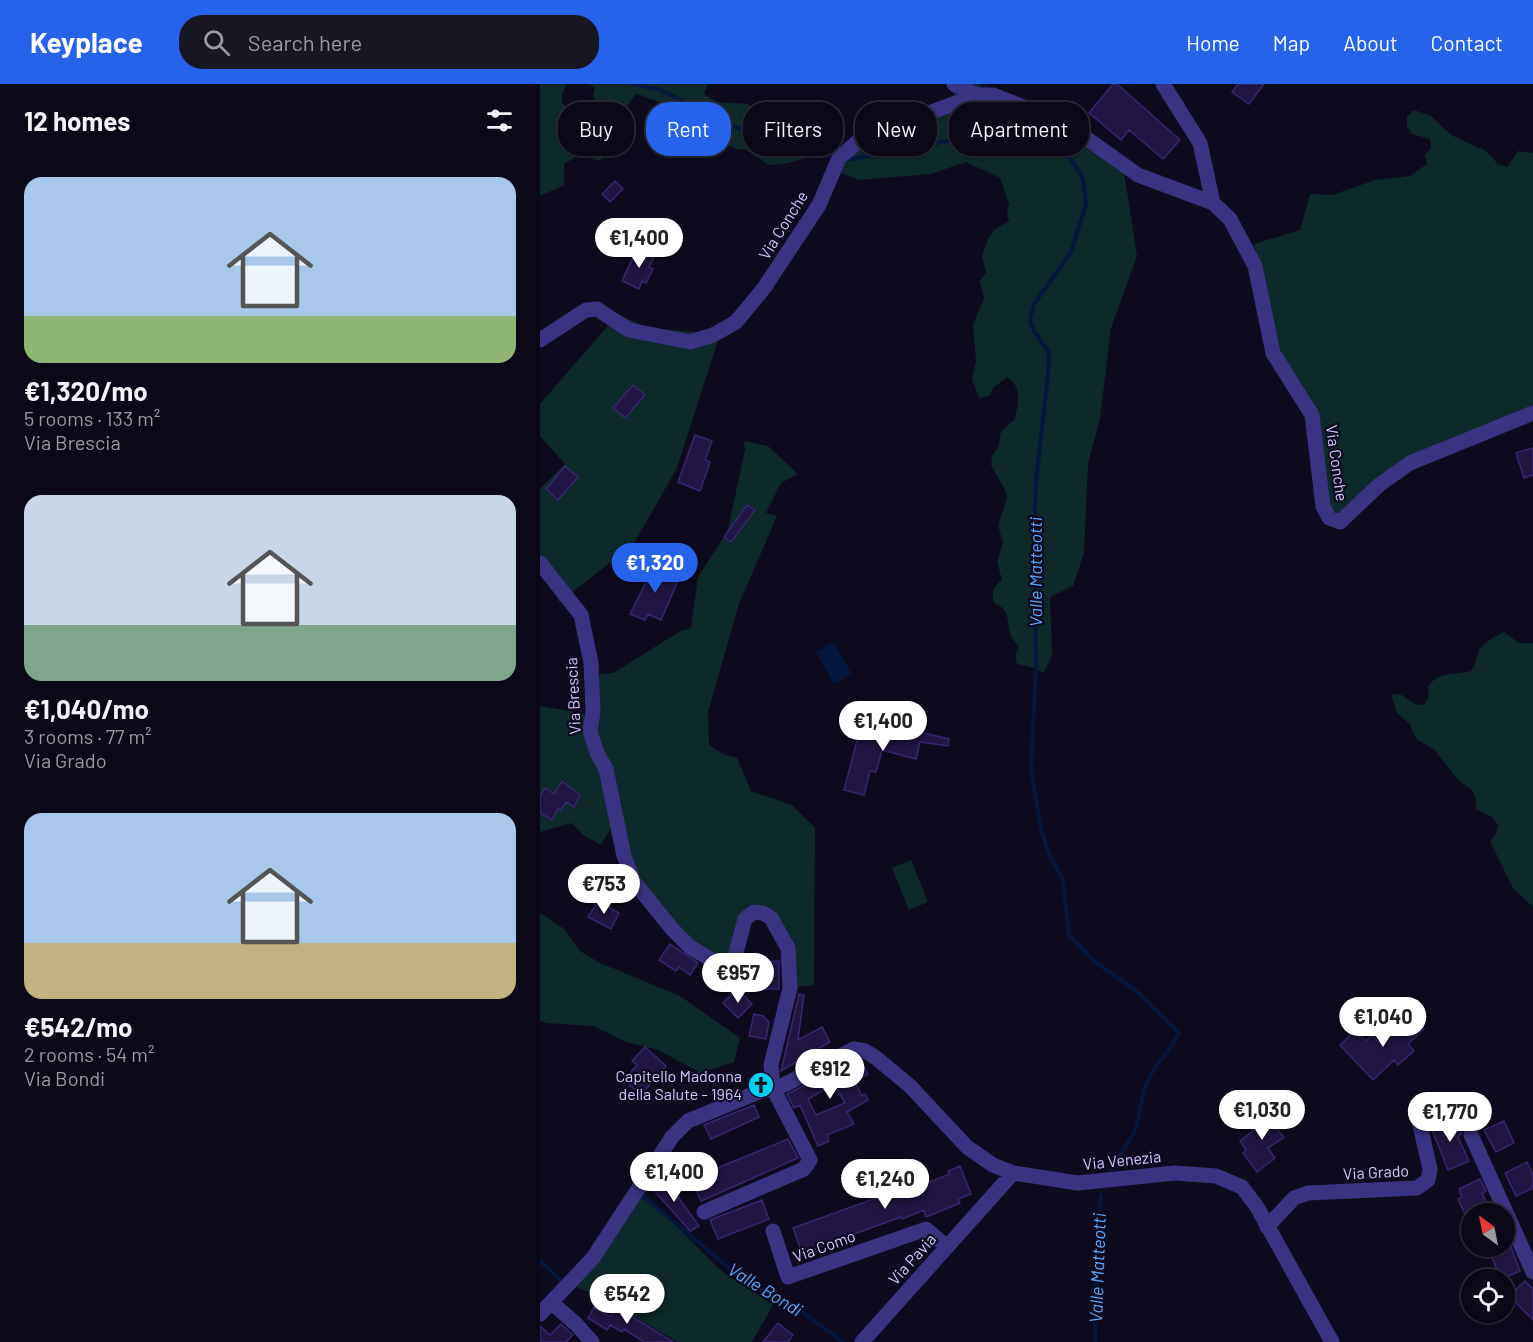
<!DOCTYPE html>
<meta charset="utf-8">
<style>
body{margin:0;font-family:Barlow,sans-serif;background:#191624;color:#f1f3f6;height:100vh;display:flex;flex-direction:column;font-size:22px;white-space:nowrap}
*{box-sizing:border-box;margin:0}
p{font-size:20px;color:#9a9aa1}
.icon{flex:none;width:33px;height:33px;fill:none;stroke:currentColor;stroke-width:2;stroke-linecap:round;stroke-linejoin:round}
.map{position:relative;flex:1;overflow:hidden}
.drawer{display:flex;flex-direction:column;background:#0b0817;width:540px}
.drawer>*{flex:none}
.guide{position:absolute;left:18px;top:18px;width:570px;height:54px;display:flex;gap:12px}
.needle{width:39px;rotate:328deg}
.fabs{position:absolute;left:921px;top:1119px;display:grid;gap:12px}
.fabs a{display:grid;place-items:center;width:54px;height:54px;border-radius:50%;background:#0b0817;box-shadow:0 2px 4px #0004,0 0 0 2px #2b2936;font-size:30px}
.price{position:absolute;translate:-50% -51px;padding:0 14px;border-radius:21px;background:#fff;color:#222;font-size:20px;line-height:39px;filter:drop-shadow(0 2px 3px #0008)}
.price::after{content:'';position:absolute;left:50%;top:36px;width:18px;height:14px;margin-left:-9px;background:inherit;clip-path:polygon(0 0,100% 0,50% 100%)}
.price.selected{background:#2563eb;color:#fff}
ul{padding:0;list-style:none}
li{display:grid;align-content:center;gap:12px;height:318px;padding:0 24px}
li span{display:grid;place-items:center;height:186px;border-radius:18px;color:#555}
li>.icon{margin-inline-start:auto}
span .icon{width:108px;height:108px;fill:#fffc;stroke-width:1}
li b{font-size:26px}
h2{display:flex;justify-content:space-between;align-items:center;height:72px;padding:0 24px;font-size:26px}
.tag{padding:0 21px;border-radius:24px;background:#0b0817;box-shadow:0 2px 4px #0004,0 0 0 2px #2b2936;font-size:21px;line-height:54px}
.tag.selected{background:#2563eb;color:#fff}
header{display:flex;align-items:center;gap:36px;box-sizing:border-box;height:84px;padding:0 30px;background:#2563eb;color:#fff}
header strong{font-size:28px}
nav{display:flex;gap:33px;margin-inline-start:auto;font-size:21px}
.search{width:420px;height:54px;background:#191624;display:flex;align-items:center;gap:15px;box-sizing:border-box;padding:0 21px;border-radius:24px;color:#9a9aa1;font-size:22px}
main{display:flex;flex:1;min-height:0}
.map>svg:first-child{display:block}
.green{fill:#0e2929}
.water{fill:#06173d}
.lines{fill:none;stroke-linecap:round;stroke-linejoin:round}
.stream{stroke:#06173d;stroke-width:4}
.building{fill:#211641;stroke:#38266f;stroke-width:1.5;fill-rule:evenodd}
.minor{stroke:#3a3381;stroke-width:15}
.labels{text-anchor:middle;stroke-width:4.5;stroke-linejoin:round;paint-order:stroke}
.street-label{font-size:16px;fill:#d2c9ff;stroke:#0f0b1f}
.poi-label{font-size:16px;fill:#d2c9ff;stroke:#0f0b1f;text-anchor:end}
.water-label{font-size:18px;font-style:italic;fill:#57a8ff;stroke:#0f0b1f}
</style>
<header>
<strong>Keyplace</strong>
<div class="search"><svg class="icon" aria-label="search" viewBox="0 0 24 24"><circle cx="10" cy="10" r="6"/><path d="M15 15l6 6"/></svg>Search here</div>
<nav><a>Home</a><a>Map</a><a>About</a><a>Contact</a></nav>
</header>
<main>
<section class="drawer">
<h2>12 homes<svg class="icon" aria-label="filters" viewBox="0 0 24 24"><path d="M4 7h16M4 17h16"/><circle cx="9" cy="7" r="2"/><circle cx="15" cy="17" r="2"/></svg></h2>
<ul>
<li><span style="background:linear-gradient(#a9c7e8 75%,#8fb573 0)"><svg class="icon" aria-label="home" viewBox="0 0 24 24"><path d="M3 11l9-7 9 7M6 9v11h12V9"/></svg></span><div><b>€1,320/mo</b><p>5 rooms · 133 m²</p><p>Via Brescia</p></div></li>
<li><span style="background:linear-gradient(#c9d6e8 70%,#7fa58c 0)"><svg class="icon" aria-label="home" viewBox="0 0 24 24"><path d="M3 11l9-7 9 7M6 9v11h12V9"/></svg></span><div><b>€1,040/mo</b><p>3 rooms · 77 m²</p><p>Via Grado</p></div></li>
<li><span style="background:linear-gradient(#a9c7e8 70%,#c2b280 0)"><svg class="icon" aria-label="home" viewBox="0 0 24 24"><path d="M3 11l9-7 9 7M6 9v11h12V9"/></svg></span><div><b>€542/mo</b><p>2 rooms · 54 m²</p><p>Via Bondi</p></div></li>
</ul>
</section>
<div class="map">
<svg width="993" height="1258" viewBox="0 0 993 1258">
<rect width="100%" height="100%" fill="#0f0b1f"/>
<!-- green -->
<path class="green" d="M0 0H27L22 10V19L42 37 51 39 55 47V56L63 60 67 67 60 77 39 71 24 80V101L0 112Z
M49 0H168L164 10C177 22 192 18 208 20 215 30 233 57 245 58 255 59 264 52 274 53L279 62C268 77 247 80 229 81L206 66 197 65 171 53 163 48 158 41 131 36 122 19 96 10 85 25 76 28 59 21 53 13 55 4Z
M406 0H441L439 13 456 11 578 70 585 95 597 172 571 244 560 334 548 380 544 469 533 502 510 513 512 571 504 589 494 584 477 580 475 571 479 563C475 558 470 552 469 546 467 531 469 526 454 519 451 508 453 503 462 496L457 477 463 459 458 441 467 415 465 406 451 381 452 372 458 364 461 347 475 335C478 318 483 304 467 293L453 304 449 312 439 314 432 295 436 277 433 240 444 215 440 197 446 189 442 172 448 155 454 146 469 137 467 128 469 120 460 94 426 78 391 90 319 96 298 88 309 58 341 36 419 18Z
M874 26 891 32 911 51 946 67 958 80 967 83 978 67 993 69V326L897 366 804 432 789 427 773 342 739 266 714 160 760 146 770 110 792 111 835 96 870 92 887 80 885 71 891 64 890 55 872 50 867 42V33Z
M78 230 108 244 180 250 137 384 93 461 19 518 0 478V405L25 380 0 352V320Z
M204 357 228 362 258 390 241 399 226 429 237 432 199 520 168 628 169 661 183 670 197 674 211 707 252 721 275 744 274 901 250 904 240 847 214 828 198 869 180 881 111 822 75 737 61 761 43 751 32 739 0 748V622L52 631 51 590 73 589 139 548 151 544 158 493 188 446 205 365Z
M964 548 979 559H993V823L973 804 950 757 956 750 958 741 952 733 936 725V715L932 706 917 695 894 665 878 656 873 649 870 640 857 629 851 611 860 610 876 621 885 620 889 612 888 602C901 586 913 592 931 587 936 580 935 577 938 569 940 560 956 552 964 548Z
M371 776 388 818 369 826 352 784Z
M0 829 23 844 40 867 58 878 140 912 200 954 194 978 161 989 118 966 86 958 53 942 6 939 0 936Z
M99 1104 179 1185 233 1221 212 1258H137L72 1219 30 1200Z"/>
<!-- water -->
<path class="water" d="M293 558 312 590 294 600 276 568Z"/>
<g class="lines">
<!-- stream -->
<path class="stream" d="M92 0 118 5 215 52 289 72
M445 0 446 3
M449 21 455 48
M306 76 455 48 485 51 516 63 530 74 543 94 546 120 531 168 494 220 490 236 494 247 509 269 508 291 496 397 494 453 496 581 491 685 501 745 508 768 523 796 529 851 555 878 594 905 639 949C631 967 616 979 608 996 599 1013 602 1034 593 1050 587 1063 577 1073 571 1086
M101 1113 102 1111 195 1189 219 1205 252 1220 303 1258
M0 1177 23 1198
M555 1258V1172L561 1111"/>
</g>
<!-- building -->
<path class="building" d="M573 0H577L640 56 623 75 589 46 581 56 549 29Z
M698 0H724L709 20 692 8Z
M75 97 83 105 70 118 62 110Z
M103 165 115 171 109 183 113 185 106 199 102 197 99 205 82 197 96 167 101 170Z
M93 301 105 311 85 334 73 324Z
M155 351 172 357 165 376 170 378 160 407 138 398Z
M993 364V391L984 394 976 369Z
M25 382 38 393 18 416 6 405Z
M207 421 215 426 191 458 184 453Z
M115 480 131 487 128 493 138 497 121 536 108 530 105 536 90 530Z
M321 641 354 649 356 642 409 655 408 662 380 658 376 675 342 666 336 688 330 687 324 711 304 706Z
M22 697 40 711 34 723 26 718 21 726 18 725 12 736 0 729V712L5 704 14 710Z
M58 817 79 829 71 845 48 833Z
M130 860 158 879 150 891 139 883 136 887 119 876Z
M222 877H239V905H222Z
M197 905 212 920 198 934 183 919Z
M259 910 264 911 258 956 282 943 290 958 241 987Z
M214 930 223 932 229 938 226 955 209 952Z
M870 931 884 945 868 960 874 967 858 981 854 976 833 996 800 961 816 946 826 957 832 951 839 959Z
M105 963 126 982 101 1011 84 996 97 981 92 977Z
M312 977 314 981 321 977 328 990 315 998 322 1012 325 1010 328 1016 307 1028 314 1040 287 1051 289 1057 278 1062 260 1021 254 1024 247 1010ZM294 1000 305 1019 276 1031 268 1015Z
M214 1021 219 1033 171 1055 164 1041Z
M723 1029 725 1032 729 1030 733 1035 737 1032 743 1040 737 1045 744 1053 728 1064 735 1074 717 1088 703 1069 706 1066 700 1057 713 1047 710 1042Z
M903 1035 905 1041 916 1037 922 1049 918 1053 929 1077 908 1086 890 1041Z
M964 1037 974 1059 956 1068 944 1046Z
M248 1055 258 1074 161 1117 151 1095Z
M987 1078 993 1091V1104L976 1112 965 1089Z
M420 1082 431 1110 418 1115 420 1119 386 1133 384 1126 362 1135 361 1133 262 1169 253 1144 378 1099 379 1102 410 1090 408 1087Z
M122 1091 159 1142 150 1147 111 1103Z
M940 1095 946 1107 942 1109 952 1130H925L918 1115 922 1113 919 1105Z
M222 1116 229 1135 178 1155 170 1136Z
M947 1162 971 1163 980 1187 961 1195Z
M985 1197 993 1205V1236L969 1212Z
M54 1223 70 1233 77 1223 133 1258H104L84 1245 82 1248 70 1241 67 1246 48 1234Z
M238 1239 253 1251 248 1258H223Z
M21 1240 33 1251 26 1258H0V1242L10 1251Z"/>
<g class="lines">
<!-- minor -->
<path class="minor" d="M414 0 437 11
M623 0 660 59 673 119
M0 256 46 226 57 225 89 246 150 258 173 251 196 238 224 204 279 121 299 74 322 54 437 11H453L525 39 598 91 673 119 690 135 715 182 733 269 772 331 783 422 789 434 800 438 839 401 870 379 993 329
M0 479 41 531 51 579 53 628 50 647 57 669 66 685 84 772 94 798 133 846 150 863 180 881 194 876 205 835 214 828 223 829 231 834 248 864 250 904 231 981 233 1004 270 1076 264 1085 164 1128
M931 1051 993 1188
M727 1143 754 1114 768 1109 877 1104 888 1096 890 1085 877 1028
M233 1147 248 1193 386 1145 407 1163
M12 1219 36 1240 52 1258
M0 1230 53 1174 132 1053 148 1037 216 1009 244 1001 314 965 325 967 335 973 370 1002 427 1063 453 1081 473 1089 538 1099 635 1089 676 1092 702 1103 717 1123 792 1258
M322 1258 473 1089"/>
</g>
<!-- icons -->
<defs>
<g id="church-disc" transform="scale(1.35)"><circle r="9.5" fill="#00cff4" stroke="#0f0b1f"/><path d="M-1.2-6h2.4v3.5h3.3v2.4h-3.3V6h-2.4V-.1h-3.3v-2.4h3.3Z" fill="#111"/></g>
</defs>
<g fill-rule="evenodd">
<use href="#church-disc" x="221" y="1001"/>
</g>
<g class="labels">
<!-- street labels -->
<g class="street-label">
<text transform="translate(243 141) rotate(-58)" y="6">Via Conche</text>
<text transform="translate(797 379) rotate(82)" y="6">Via Conche</text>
<text transform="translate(33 612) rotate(-93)" y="6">Via Brescia</text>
<text transform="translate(582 1076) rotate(-6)" y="6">Via Venezia</text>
<text transform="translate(836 1088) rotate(-3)" y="6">Via Grado</text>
<text transform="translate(284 1162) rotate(-20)" y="6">Via Como</text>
<text transform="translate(372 1175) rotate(-48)" y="6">Via Pavia</text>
</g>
<!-- poi labels -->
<g class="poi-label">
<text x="202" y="998">Capitello Madonna<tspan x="202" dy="18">della Salute - 1964</tspan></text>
</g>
<!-- water labels -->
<g class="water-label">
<text transform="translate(496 488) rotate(-90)" y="6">Valle Matteotti</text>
<text transform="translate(558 1184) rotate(-88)" y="6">Valle Matteotti</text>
<text transform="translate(225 1206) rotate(32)" y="6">Valle Bondi</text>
</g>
</g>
</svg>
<div class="fabs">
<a><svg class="needle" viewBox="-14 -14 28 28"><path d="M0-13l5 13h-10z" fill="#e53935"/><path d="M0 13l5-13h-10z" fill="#9a9aa1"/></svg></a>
<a><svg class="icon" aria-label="locate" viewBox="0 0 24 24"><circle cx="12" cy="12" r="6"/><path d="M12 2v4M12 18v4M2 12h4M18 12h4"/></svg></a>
</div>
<b class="price" style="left:99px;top:185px">€1,400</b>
<b class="price selected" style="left:115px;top:510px">€1,320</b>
<b class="price" style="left:343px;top:668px">€1,400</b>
<b class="price" style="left:64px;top:831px">€753</b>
<b class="price" style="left:198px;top:920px">€957</b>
<b class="price" style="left:843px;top:964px">€1,040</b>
<b class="price" style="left:290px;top:1016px">€912</b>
<b class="price" style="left:722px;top:1057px">€1,030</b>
<b class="price" style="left:910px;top:1059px">€1,770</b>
<b class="price" style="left:134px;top:1119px">€1,400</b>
<b class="price" style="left:345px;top:1126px">€1,240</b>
<b class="price" style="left:87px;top:1241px">€542</b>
<div class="guide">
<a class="tag">Buy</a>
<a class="tag selected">Rent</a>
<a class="tag">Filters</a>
<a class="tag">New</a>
<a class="tag">Apartment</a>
</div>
</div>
</main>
